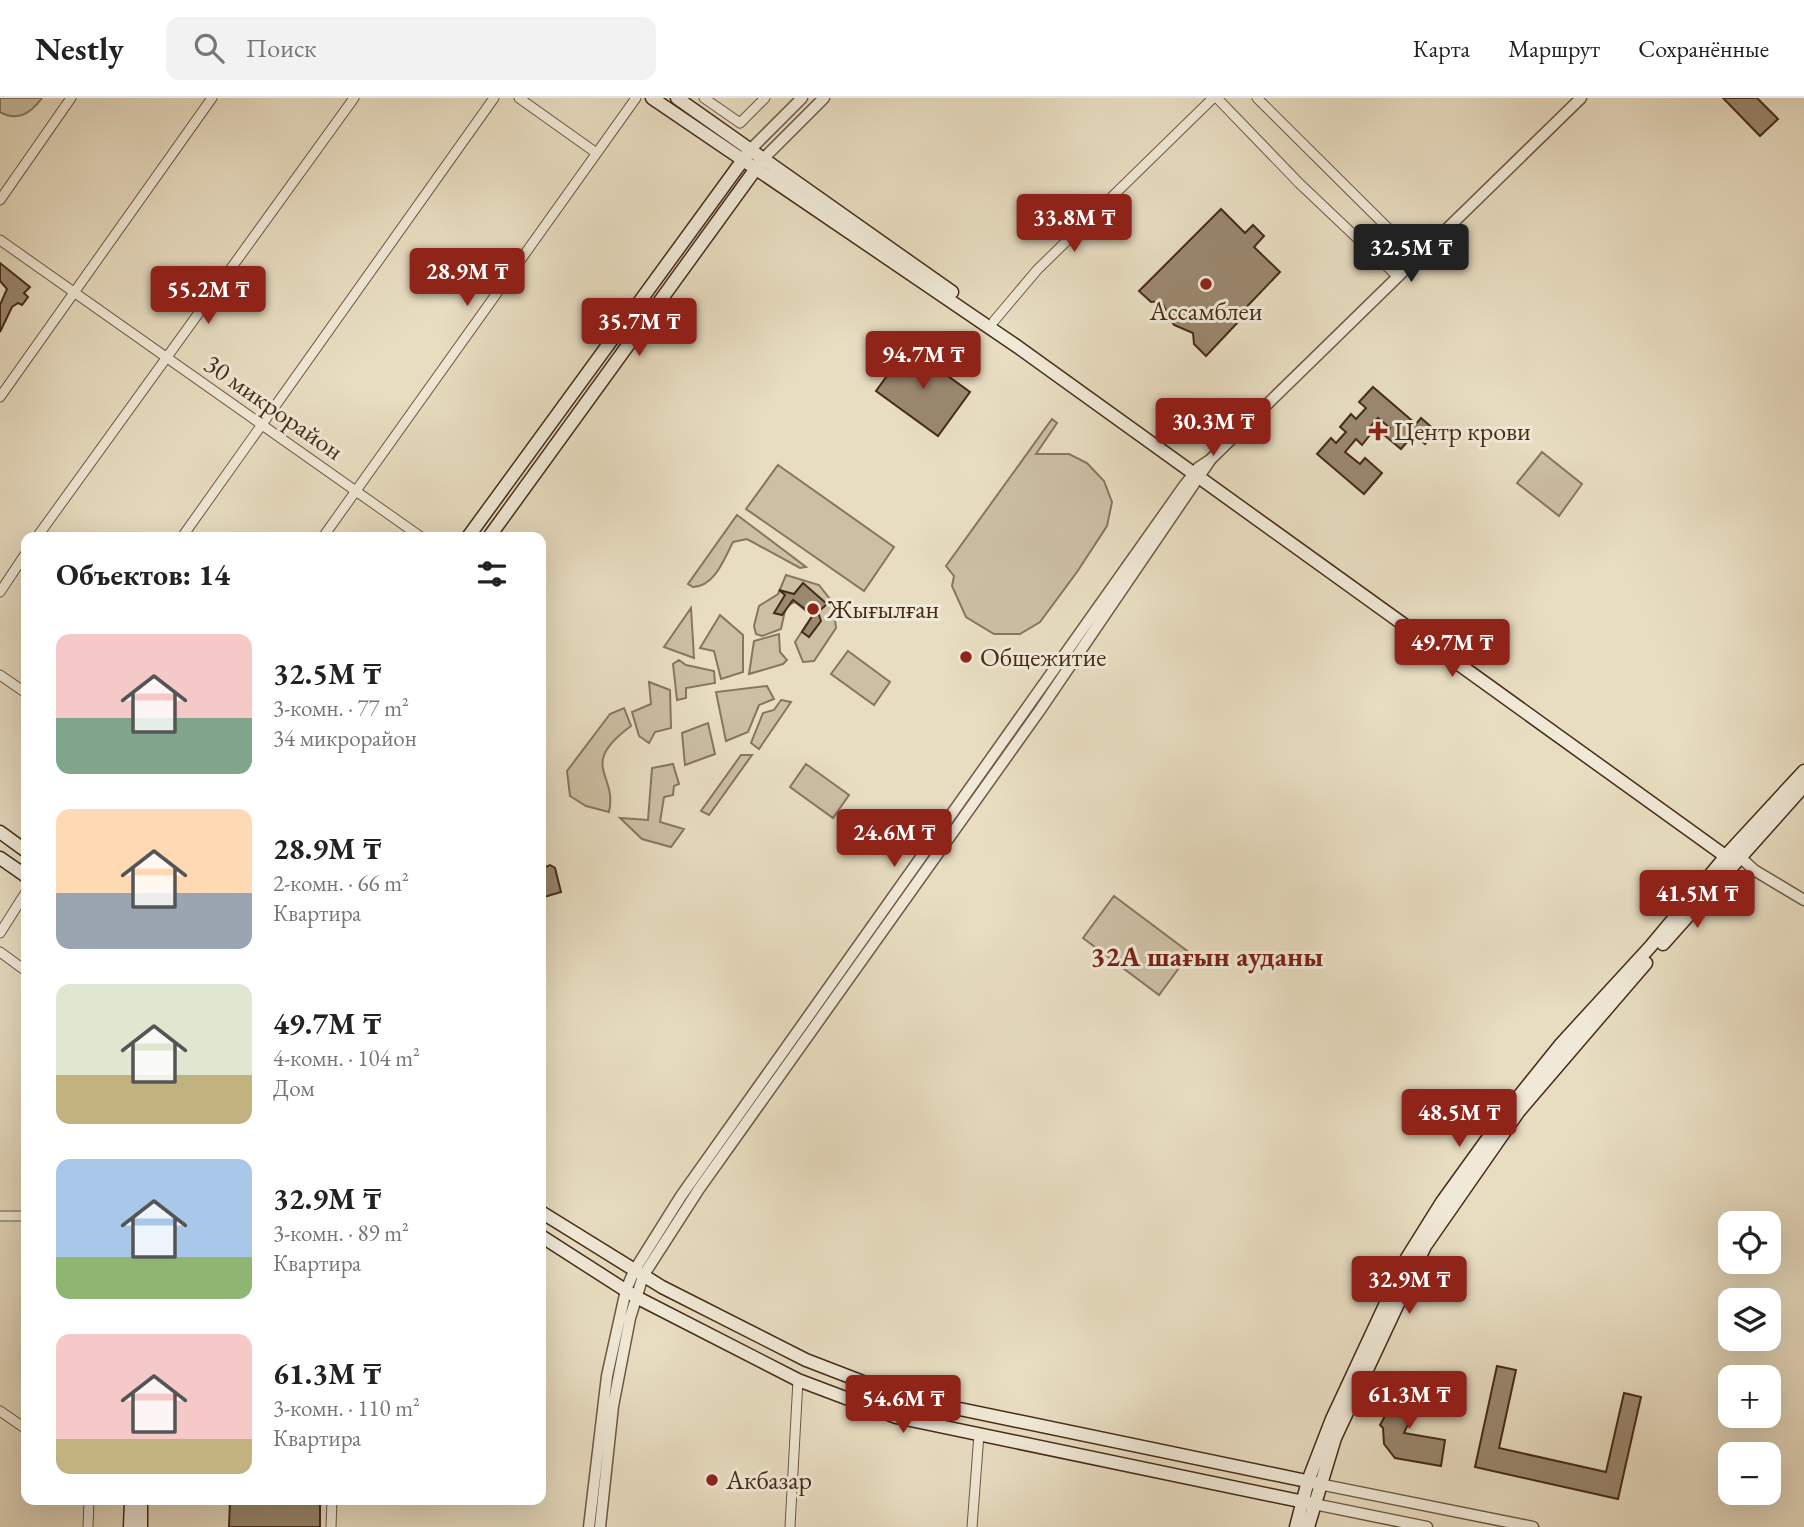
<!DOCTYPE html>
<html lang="ru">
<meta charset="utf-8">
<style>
body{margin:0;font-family:"EB Garamond",serif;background:#f2f2f2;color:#222;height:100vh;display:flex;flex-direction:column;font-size:26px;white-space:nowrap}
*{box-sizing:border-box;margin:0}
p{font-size:23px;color:#767676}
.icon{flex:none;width:38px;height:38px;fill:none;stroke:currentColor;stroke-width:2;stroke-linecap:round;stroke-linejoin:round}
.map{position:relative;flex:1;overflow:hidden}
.sheet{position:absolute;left:21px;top:434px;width:525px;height:973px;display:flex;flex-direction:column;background:#fff;border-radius:14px;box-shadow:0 7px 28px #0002}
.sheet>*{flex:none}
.tools{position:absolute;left:1718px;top:1113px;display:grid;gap:14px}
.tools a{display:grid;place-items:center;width:63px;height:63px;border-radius:14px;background:#fff;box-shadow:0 7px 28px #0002;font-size:35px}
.price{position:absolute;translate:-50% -60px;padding:0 16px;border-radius:7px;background:#8f2418;color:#fff;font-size:23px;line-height:46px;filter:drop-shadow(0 2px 4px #0008)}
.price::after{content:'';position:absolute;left:50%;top:42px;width:21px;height:16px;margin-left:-10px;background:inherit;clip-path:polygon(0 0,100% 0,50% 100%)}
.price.active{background:#222;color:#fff}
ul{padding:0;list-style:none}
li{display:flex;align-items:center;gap:21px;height:175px;padding:0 35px}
li span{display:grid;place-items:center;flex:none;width:196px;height:140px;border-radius:14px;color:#555}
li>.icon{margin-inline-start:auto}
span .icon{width:84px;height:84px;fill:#fffc;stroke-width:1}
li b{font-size:30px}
h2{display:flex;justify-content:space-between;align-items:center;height:84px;padding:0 35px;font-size:30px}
header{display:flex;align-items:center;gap:42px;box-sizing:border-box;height:98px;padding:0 35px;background:#fff;border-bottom:2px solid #e0e0e0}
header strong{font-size:33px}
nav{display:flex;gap:38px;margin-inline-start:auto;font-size:24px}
.search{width:490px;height:63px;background:#f2f2f2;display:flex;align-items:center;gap:18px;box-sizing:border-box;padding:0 24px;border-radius:14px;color:#767676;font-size:26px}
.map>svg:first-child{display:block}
.green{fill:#ccbfa4;stroke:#89755e;stroke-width:2}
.building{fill:#9a886f;stroke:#462b17;stroke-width:2}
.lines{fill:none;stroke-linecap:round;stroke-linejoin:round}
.minor-casing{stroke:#6e5842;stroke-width:11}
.tertiary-casing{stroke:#6e5842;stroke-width:13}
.secondary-casing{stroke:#462b17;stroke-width:15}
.minor{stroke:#f0e9d7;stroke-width:9}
.tertiary{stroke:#f0e9d7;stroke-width:10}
.secondary{stroke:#f0e9d7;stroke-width:12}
.poi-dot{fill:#8f2418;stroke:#f0e9d7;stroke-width:2.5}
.labels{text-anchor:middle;stroke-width:6;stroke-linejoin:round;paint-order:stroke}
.poi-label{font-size:26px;fill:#462b17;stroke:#f0e9d7;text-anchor:start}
.street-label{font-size:26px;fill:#462b17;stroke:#f0e9d7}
.neighbourhood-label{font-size:28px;font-weight:bold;fill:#7a1f14;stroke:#f0e9d7}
</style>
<header>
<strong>Nestly</strong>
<div class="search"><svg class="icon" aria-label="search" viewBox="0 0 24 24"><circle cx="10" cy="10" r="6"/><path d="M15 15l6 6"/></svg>Поиск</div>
<nav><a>Карта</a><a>Маршрут</a><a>Сохранённые</a></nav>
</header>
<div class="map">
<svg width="1804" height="1429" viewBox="0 0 1804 1429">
<rect width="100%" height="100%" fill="#e8ddc1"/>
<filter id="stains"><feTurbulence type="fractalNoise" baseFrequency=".00286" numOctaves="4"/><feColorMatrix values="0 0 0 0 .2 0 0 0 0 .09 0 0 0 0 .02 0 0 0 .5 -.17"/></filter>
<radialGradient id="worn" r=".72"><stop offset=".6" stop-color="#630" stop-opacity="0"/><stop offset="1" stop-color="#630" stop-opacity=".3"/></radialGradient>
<!-- green -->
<path class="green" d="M0 0H42C31 15 18 24 0 14Z
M1052 321 1057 325 1036 356H1069L1087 365 1104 383 1112 404 1107 428 1077 474 1040 524 1020 536H994L966 519 952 488 954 478 946 468Z
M1542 354 1582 386 1559 418 1517 385Z
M778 367 894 449 864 493 746 411Z
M737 417 806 469 800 470 747 441 733 444C724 461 715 488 693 489L688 486Z
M786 477 819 487 833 505 836 530 814 563 803 564 795 544 812 518 795 504 786 508 781 531 762 538 756 536 754 528 759 508 778 496Z
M691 510 694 560 664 549Z
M720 517 743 537V574L721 581 714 553 700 550Z
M779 536 780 554 787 562 783 566 749 576 754 543Z
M848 553 890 584 874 607 831 576Z
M679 562 686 567 714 573 715 585 686 590V600L677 602 673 566Z
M649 584 670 592 671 630 655 634 649 645 639 638 632 614 651 606Z
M767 588 774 601 759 607 748 634 726 643 716 594Z
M781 602 791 604 759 651 751 645 763 615 774 612Z
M624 610 631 628C577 668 618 675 609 714L586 708 570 698 567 673 610 616Z
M708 625 715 656 685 667 682 635Z
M741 657H752L709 717 701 713Z
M673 666 679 686 674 688 673 697 664 699 660 724 684 731 671 749 642 741 620 720 648 722 652 670Z
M806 666 849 697 833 720 790 689Z
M1114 798 1190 855 1159 897 1083 840Z"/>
<!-- building -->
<path class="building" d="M1723 0H1757L1778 21 1760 38Z
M1221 111 1245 135 1253 127 1264 138 1254 149 1280 174 1235 221 1239 223 1206 258 1194 246 1193 235 1174 227 1161 203 1151 204 1139 193Z
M0 165 30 189 24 195 28 199 22 207 18 205 12 209 0 234V207L7 191 0 183Z
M908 249 970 294 938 338 876 293Z
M1373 289 1416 326 1421 320 1436 333 1425 346 1414 336 1401 351 1384 337 1390 330 1378 320 1369 330 1373 333 1362 347 1356 341 1345 354 1360 366 1365 360 1382 375 1364 396 1317 356 1331 340 1336 345 1346 334 1340 329 1351 316 1356 321 1366 310 1359 304Z
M803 485 827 506 818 514 821 523 809 539 802 534 813 517 793 502 782 517 774 515 785 497 779 492 794 496Z
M550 767 555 770 561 794 541 800V771Z
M1497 1268 1516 1272 1499 1350 1606 1374 1624 1295 1641 1299 1618 1401 1475 1369Z
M1404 1283 1423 1294 1404 1335 1445 1342 1441 1368 1395 1360 1384 1346 1383 1330 1380 1327Z
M230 1402H320V1429H229Z"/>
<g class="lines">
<!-- minor casing -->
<g class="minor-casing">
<path id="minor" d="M519 0 595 54
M704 0 740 25 765 0
M1217 0 1300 86 1397 178
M1257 0 1417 159
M0 102 71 0
M0 142 421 439
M994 223 1037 172 1213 0
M0 299 212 0
M37 439 354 0
M182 439 494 0
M323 439 636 0
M0 494 26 455
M0 577 26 595
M0 835 26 794
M0 854 26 873
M0 1118H26
M0 1313 26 1331
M88 1429 89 1402
M331 1429 332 1402
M790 1429 798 1282
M972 1429 979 1336"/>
</g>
<!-- tertiary casing -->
<g class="tertiary-casing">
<path id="tertiary" d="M750 52 802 0
M763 61 824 0
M1740 759 1754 772 1804 802
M1319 1386 1533 1429
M1314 1406 1427 1429
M589 1429 607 1278 626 1192 634 1173 681 1098 1184 388 1198 370 1210 362
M600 1429 613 1308 630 1220 643 1178 699 1091 1040 612 1211 361 1581 0"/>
</g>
<!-- secondary casing -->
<g class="secondary-casing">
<path id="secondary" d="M652 0 1018 249 1735 765
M677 0 952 194
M468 439 748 55
M489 439 760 65
M0 734 26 753
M0 760 26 778
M1663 846 1804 688
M541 1114 662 1189 806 1262 902 1299 1316 1385
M541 1138 636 1199 798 1282 896 1319 1309 1405
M130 1429 131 1402
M141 1429V1402
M1296 1429 1308 1383 1332 1321 1407 1160 1442 1104 1512 1007 1561 946 1650 849 1731 752 1804 673
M1308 1429 1335 1340 1425 1148 1519 1013 1646 865"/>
</g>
<!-- minor -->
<use href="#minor" class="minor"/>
<!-- tertiary -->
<use href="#tertiary" class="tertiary"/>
<!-- secondary -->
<use href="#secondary" class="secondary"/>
</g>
<!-- markers -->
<g class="poi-dot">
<circle cx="1206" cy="186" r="7"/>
<path d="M1374.5 322.5h7v7h7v7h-7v7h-7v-7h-7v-7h7z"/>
<circle cx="813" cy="511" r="7"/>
<circle cx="966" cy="559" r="7"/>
<circle cx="712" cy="1382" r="7"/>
</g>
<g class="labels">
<!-- poi labels -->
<g class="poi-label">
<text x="1206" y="222" text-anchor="middle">Ассамблеи</text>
<text x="1394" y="342">Центр крови</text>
<text x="827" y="520">Жығылған</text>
<text x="980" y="568">Общежитие</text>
<text x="726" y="1391">Акбазар</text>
</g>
<!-- street labels -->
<g class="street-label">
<text transform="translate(274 309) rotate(35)" y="9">30 микрорайон</text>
</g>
<!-- neighbourhood labels -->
<g class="neighbourhood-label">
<text x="1207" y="868">32А шағын ауданы</text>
</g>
</g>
<rect width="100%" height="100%" filter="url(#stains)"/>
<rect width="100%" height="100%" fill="url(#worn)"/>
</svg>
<div class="tools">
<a><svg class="icon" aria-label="locate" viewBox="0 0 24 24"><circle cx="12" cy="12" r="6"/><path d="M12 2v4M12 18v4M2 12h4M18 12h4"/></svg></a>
<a><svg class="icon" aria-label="layers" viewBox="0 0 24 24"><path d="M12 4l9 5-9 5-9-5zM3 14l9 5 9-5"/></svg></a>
<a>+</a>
<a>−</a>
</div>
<b class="price" style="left:1074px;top:156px">33.8M ₸</b>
<b class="price active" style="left:1411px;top:186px">32.5M ₸</b>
<b class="price" style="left:467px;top:210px">28.9M ₸</b>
<b class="price" style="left:208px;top:228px">55.2M ₸</b>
<b class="price" style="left:639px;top:260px">35.7M ₸</b>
<b class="price" style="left:923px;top:293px">94.7M ₸</b>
<b class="price" style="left:1213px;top:360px">30.3M ₸</b>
<b class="price" style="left:1452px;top:581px">49.7M ₸</b>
<b class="price" style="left:894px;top:771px">24.6M ₸</b>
<b class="price" style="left:1697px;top:832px">41.5M ₸</b>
<b class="price" style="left:1459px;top:1051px">48.5M ₸</b>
<b class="price" style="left:1409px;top:1218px">32.9M ₸</b>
<b class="price" style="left:1409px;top:1333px">61.3M ₸</b>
<b class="price" style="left:903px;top:1337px">54.6M ₸</b>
<section class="sheet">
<h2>Объектов: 14<svg class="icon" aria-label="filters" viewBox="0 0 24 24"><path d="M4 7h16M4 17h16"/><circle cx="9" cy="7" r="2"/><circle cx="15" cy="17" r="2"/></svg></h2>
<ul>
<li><span style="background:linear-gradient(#f6c9c9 60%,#7fa58c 0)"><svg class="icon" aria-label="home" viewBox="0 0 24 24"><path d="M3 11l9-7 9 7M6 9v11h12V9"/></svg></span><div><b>32.5M ₸</b><p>3-комн. · 77 m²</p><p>34 микрорайон</p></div></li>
<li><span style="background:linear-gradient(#ffd9b3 60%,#9aa5b1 0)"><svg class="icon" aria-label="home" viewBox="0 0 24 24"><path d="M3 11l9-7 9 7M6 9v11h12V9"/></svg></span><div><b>28.9M ₸</b><p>2-комн. · 66 m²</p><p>Квартира</p></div></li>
<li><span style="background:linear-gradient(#dfe7d0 65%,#c2b280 0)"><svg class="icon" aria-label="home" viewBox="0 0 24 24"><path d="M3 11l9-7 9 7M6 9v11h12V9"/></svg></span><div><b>49.7M ₸</b><p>4-комн. · 104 m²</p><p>Дом</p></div></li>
<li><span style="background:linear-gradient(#a9c7e8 70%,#8fb573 0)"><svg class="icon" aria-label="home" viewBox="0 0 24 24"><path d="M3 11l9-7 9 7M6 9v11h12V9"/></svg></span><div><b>32.9M ₸</b><p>3-комн. · 89 m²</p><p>Квартира</p></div></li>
<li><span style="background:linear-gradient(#f6c9c9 75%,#c2b280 0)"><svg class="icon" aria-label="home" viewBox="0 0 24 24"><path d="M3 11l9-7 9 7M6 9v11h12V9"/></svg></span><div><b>61.3M ₸</b><p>3-комн. · 110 m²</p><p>Квартира</p></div></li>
</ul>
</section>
</div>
